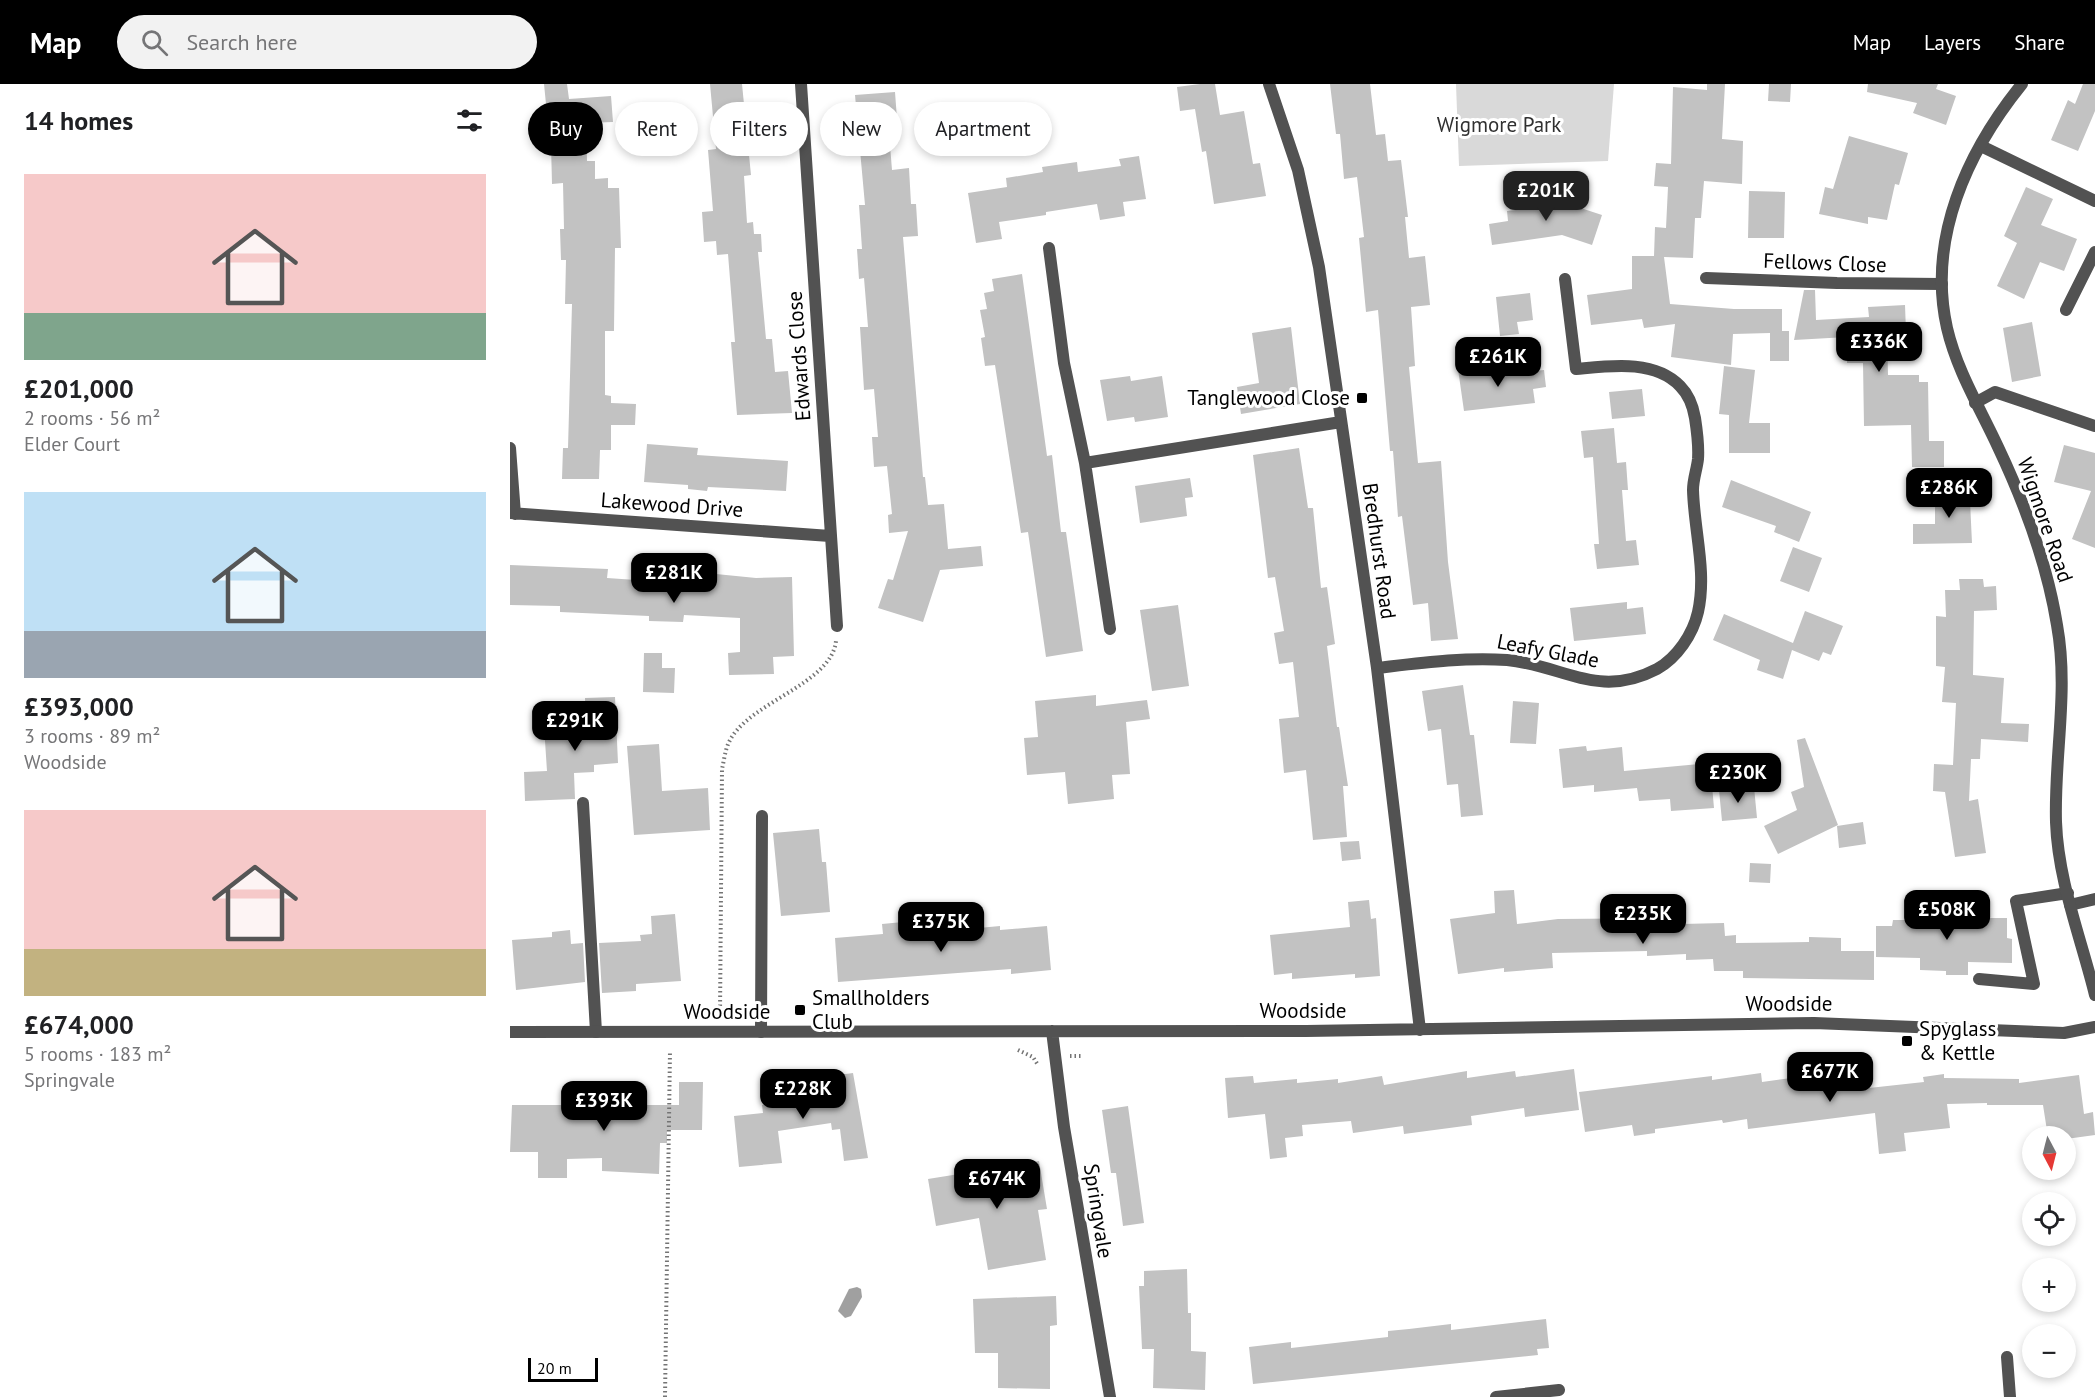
<!DOCTYPE html>
<meta charset="utf-8">
<style>
body{margin:0;font-family:"PT Sans",sans-serif;background:#f2f2f2;color:#202124;height:100vh;display:flex;flex-direction:column;font-size:22px;white-space:nowrap}
*{box-sizing:border-box;margin:0}
p{font-size:20px;color:#757577}
.icon{flex:none;width:33px;height:33px;fill:none;stroke:currentColor;stroke-width:2;stroke-linecap:round;stroke-linejoin:round}
.map{position:relative;flex:1;overflow:hidden}
.panel{display:flex;flex-direction:column;background:#fff;width:510px}
.panel>*{flex:none}
.hud{position:absolute;left:18px;top:18px;width:570px;height:54px;display:flex;gap:12px}
.needle{width:39px;rotate:173deg}
.tools{position:absolute;left:1512px;top:1042px;display:grid;gap:12px}
.tools a{display:grid;place-items:center;width:54px;height:54px;border-radius:50%;background:#fff;box-shadow:0 3px 9px #0003;font-size:30px}
.scale{position:absolute;left:18px;bottom:15px;width:70px;box-sizing:border-box;padding-left:6px;border:3px solid #000;border-top:0;font-size:16px;line-height:21px;white-space:nowrap;color:#000;-webkit-text-stroke:4px #fff;paint-order:stroke}
.price{position:absolute;translate:-50% -51px;padding:0 14px;border-radius:12px;background:#000;color:#fff;font-size:20px;line-height:39px;filter:drop-shadow(0 2px 3px #0008)}
.price::after{content:'';position:absolute;left:50%;top:36px;width:18px;height:14px;margin-left:-9px;background:inherit;clip-path:polygon(0 0,100% 0,50% 100%)}
.price.current{background:#222;color:#fff}
ul{padding:0;list-style:none}
li{display:grid;align-content:center;gap:12px;height:318px;padding:0 24px}
li span{display:grid;place-items:center;height:186px;border-radius:0px;color:#555}
li>.icon{margin-inline-start:auto}
span .icon{width:108px;height:108px;fill:#fffc;stroke-width:1}
li b{font-size:26px}
h2{display:flex;justify-content:space-between;align-items:center;height:72px;padding:0 24px;font-size:26px}
.tag{padding:0 21px;border-radius:27px;background:#fff;box-shadow:0 3px 9px #0003;font-size:21px;line-height:54px}
.tag.current{background:#000;color:#fff}
header{display:flex;align-items:center;gap:36px;box-sizing:border-box;height:84px;padding:0 30px;background:#000;color:#fff}
header strong{font-size:28px}
nav{display:flex;gap:33px;margin-inline-start:auto;font-size:21px}
.search{width:420px;height:54px;background:#f2f2f2;display:flex;align-items:center;gap:15px;box-sizing:border-box;padding:0 21px;border-radius:33px;color:#757577;font-size:22px}
main{display:flex;flex:1;min-height:0}
.map>svg:first-child{display:block}
.green{fill:#d9d9d9}
.water{fill:#a0a0a0}
.building{fill:#c2c2c2}
.lines{fill:none;stroke-linecap:round;stroke-linejoin:round}
.path{stroke:#747474;stroke-width:4;stroke-dasharray:1.5 3;stroke-linecap:butt}
.service{stroke:#525252;stroke-width:12}
.minor{stroke:#525252;stroke-width:12}
.tertiary{stroke:#525252;stroke-width:12}
.poi-dot{fill:#000;stroke:#fff;stroke-width:2}
.labels{text-anchor:middle;stroke-width:6;stroke-linejoin:round;paint-order:stroke}
.park-label{font-size:21px;fill:#303030;stroke:#fff}
.street-label{font-size:21px;fill:#000;stroke:#fff}
.poi-label{font-size:21px;fill:#000;stroke:#fff;text-anchor:start}
</style>
<header>
<strong>Map</strong>
<div class="search"><svg class="icon" aria-label="search" viewBox="0 0 24 24"><circle cx="10" cy="10" r="6"/><path d="M15 15l6 6"/></svg>Search here</div>
<nav><a>Map</a><a>Layers</a><a>Share</a></nav>
</header>
<main>
<section class="panel">
<h2>14 homes<svg class="icon" aria-label="filters" viewBox="0 0 24 24"><path d="M4 7h16M4 17h16"/><circle cx="9" cy="7" r="2"/><circle cx="15" cy="17" r="2"/></svg></h2>
<ul>
<li><span style="background:linear-gradient(#f6c9c9 75%,#7fa58c 0)"><svg class="icon" aria-label="home" viewBox="0 0 24 24"><path d="M3 11l9-7 9 7M6 9v11h12V9"/></svg></span><div><b>£201,000</b><p>2 rooms · 56 m²</p><p>Elder Court</p></div></li>
<li><span style="background:linear-gradient(#bfe0f5 75%,#9aa5b1 0)"><svg class="icon" aria-label="home" viewBox="0 0 24 24"><path d="M3 11l9-7 9 7M6 9v11h12V9"/></svg></span><div><b>£393,000</b><p>3 rooms · 89 m²</p><p>Woodside</p></div></li>
<li><span style="background:linear-gradient(#f6c9c9 75%,#c2b280 0)"><svg class="icon" aria-label="home" viewBox="0 0 24 24"><path d="M3 11l9-7 9 7M6 9v11h12V9"/></svg></span><div><b>£674,000</b><p>5 rooms · 183 m²</p><p>Springvale</p></div></li>
</ul>
</section>
<div class="map">
<svg width="1585" height="1313" viewBox="0 0 1585 1313">
<rect width="100%" height="100%" fill="#fff"/>
<!-- green -->
<path class="green" d="M946 0H1104L1098 77 949 82Z"/>
<!-- water -->
<path class="water" d="M347 1203 351 1205 352 1213 341 1232 335 1234 328 1227 339 1205Z"/>
<!-- building -->
<path class="building" d="M34 0H57L59 15 101 12 103 38 76 39 77 77H85V95L98 94V104H109L111 164H105L104 247H95V311L101 312V319L126 320 125 341H101V366H90L89 395H52L53 364H58L62 220H55L56 176H51L50 145H54L53 99 42 100 40 20H36Z
M200 0H232L241 91 234 92 237 139 243 138 244 150H251L252 168H248L256 255H262L265 288 278 287 282 329 227 331 221 258H225L218 170 207 171 206 157 194 158 192 128 203 127 198 66 206 65Z
M690 0H705L710 31 734 27 743 80 750 79 756 112 704 120 696 67 692 68 685 25 670 27 667 3Z
M820 0H860L866 51 875 50 878 77 891 76 898 133H895L899 174 915 172 920 221 901 223 905 282 899 283 908 379 931 377 938 478 948 555 921 557 918 519 903 521 892 432 888 433 883 367H880L868 226 856 228 849 154 854 153 847 93 834 95 830 50H826Z
M1197 0H1215L1212 55 1233 57 1232 100 1194 97 1191 134H1185L1183 174 1154 173 1160 220 1224 225H1272V247H1279V277H1260V249L1223 250 1221 281 1161 273 1165 240 1134 244 1132 235 1081 241 1077 211 1122 205V172H1144L1145 143 1156 144 1158 103 1144 102 1146 79 1161 80 1163 3 1197 6Z
M1259 0H1281L1280 18 1258 17Z
M1358 0H1428L1426 5 1446 12 1436 41 1403 29 1407 19 1357 8Z
M1573 0H1585V27L1568 67 1541 56 1558 16 1565 20Z
M385 8 387 35 378 36 382 86 399 84 401 120H406L408 152 393 153 413 393H415L418 421 434 420 438 465 471 462 473 482 430 486 413 538 368 524 378 495 383 496 398 447 379 449 378 431 382 430 377 382 364 383 362 353H368L364 305 354 306 350 243H358L354 194 349 195 347 165H352L349 121H355L345 11Z
M1339 52 1398 69 1389 101 1385 100 1377 136 1358 133V140L1309 130 1315 103 1323 105Z
M629 72 636 115 613 118 615 132 590 136 587 120 536 128V131L489 138 492 155 466 159 458 109 497 103 496 94 533 88 532 83 567 78 568 88 611 82 609 75Z
M1516 103 1543 115 1531 141 1567 155 1554 187 1530 178 1514 215 1487 202 1507 159 1494 152Z
M1239 107 1275 108 1274 154H1238Z
M1034 112 1092 131 1082 161 1052 151 982 161 979 140 998 137 997 127 1015 125 1013 115Z
M512 190 537 372 542 371 551 448H556L573 567 536 573 518 448 511 449 485 281 475 282 471 254 475 253 470 226 477 225 474 209 484 207 482 195Z
M1294 206H1305L1306 236 1359 233 1358 223 1395 221 1396 248 1377 249 1378 291H1409V298H1418L1419 357H1434V383H1402L1401 341 1354 342 1353 279H1337V253L1284 256Z
M1020 209 1023 236 1007 238 1009 250 990 252 986 213Z
M1522 238 1531 292 1502 298 1493 244Z
M781 243 790 320 731 330 727 303 749 299 742 249Z
M974 282 976 292 1034 286 1036 303 1023 305 1025 319 954 327 948 285Z
M1214 282 1245 286 1239 339H1260V369H1219V331L1209 330Z
M620 292 621 297 652 292 658 333 625 338 624 333 597 337 590 296Z
M1132 305 1135 332 1102 335 1099 308Z
M1104 344 1107 379 1116 378 1118 406H1112L1116 457 1126 456 1129 481 1087 485 1084 460H1089L1083 373 1074 374 1071 347Z
M137 360 188 364 187 371 278 377 276 407 198 403 197 407 178 405V401L134 398Z
M1554 361 1585 369V464L1562 455 1581 407 1544 398Z
M789 364 798 424H803L811 504 817 503 825 560 817 562 827 643H829L838 702H833L837 753 803 756 796 686 774 689 769 635 789 633 783 578 769 580 764 549 774 547 765 493 758 494 743 371Z
M680 394 683 413 675 414 677 432 630 439 625 402Z
M1221 396 1301 428 1289 458 1264 448 1266 442 1212 423Z
M1437 396H1459L1462 459 1403 460V440H1425V420H1438Z
M1283 463 1312 474 1299 508 1270 497Z
M0 481 98 485 97 494 126 496 127 489 181 492V483L206 485V490L246 494 282 493 284 572 263 573 264 590 219 591 218 569 230 568V534L174 531 173 538 139 537V532L50 528V522L0 521Z
M1449 495H1473L1474 503 1486 502 1487 526 1464 527 1463 591 1494 594 1491 639 1519 640 1518 658 1471 655 1470 675H1461L1459 717 1468 715 1476 769 1445 773 1435 708 1423 707 1424 680 1443 681 1446 619 1432 618 1435 583 1426 582V532L1436 533 1435 506H1450Z
M1117 518V525L1133 523 1136 550 1064 557 1060 524Z
M668 521 679 602 642 607 630 526Z
M1295 527 1333 542 1321 571 1313 568 1309 577 1282 566 1273 595 1247 586 1250 576 1203 556 1214 530 1283 559Z
M134 569H152V584H165L164 609 133 608Z
M953 601 960 651H964L973 731 951 733 948 700 937 701 931 645 918 647 912 607Z
M586 611V622L637 616 640 635 616 638 620 690 602 691 604 715 558 720 555 688 517 691 514 654 528 653 525 617Z
M105 613 108 679 84 681V688L64 689 65 715 15 717 14 688 37 687 34 642 76 640 75 614Z
M1003 617 1029 619 1026 660 1000 659Z
M1295 654 1328 741 1268 770 1254 742 1287 726 1281 708 1294 703 1287 656Z
M149 660 152 707 198 704 200 746 124 751 117 662Z
M1076 662 1077 667 1112 663 1114 687 1200 679 1204 724 1161 727 1160 715 1129 717 1127 704 1084 708V701L1053 704 1049 665Z
M1244 703 1247 734 1212 737 1209 706Z
M1353 738 1356 760 1329 764 1327 742Z
M309 745 312 778H316L320 828 271 832 263 749Z
M849 757 851 775 832 777 830 758Z
M1240 779 1261 780 1260 799 1239 798Z
M1004 806 1007 840 1048 835 1171 834 1172 840 1214 839 1215 852 1226 851V859L1299 858V853L1331 854V867H1364V896L1233 894V887H1204L1203 875 1176 876V870L1137 872V867L1042 869 1043 884 994 888V884L948 890 940 835 985 829 984 807Z
M859 816 861 835 866 834 870 892 845 894V890L782 895V889L764 891 760 851 840 843 838 818Z
M1432 822H1458L1457 834H1497V854L1502 855V879L1458 878V891H1436V887L1410 886V874L1366 873V842H1382L1383 836H1432Z
M165 830 171 897 126 900V907L92 909 89 859 131 857 130 851 142 850 141 832Z
M393 838 394 851 490 842V846L537 842 541 886 501 890V885L328 898 325 854 373 850 372 840Z
M60 846 61 860 73 859 75 898 6 906 2 856 42 853V848Z
M1357 984 1359 1004 1414 998 1413 993 1434 990V994L1509 995V999L1569 991 1574 1030 1583 1028 1585 1051 1556 1055V1053H1538L1533 1021H1477V1019L1437 1020 1440 1044 1394 1049 1396 1067 1369 1070 1365 1029 1238 1045 1237 1035 1213 1039 1212 1036 1145 1045V1049L1124 1052 1122 1041 1075 1048 1069 1008 1202 992V996L1251 989 1252 998Z
M1064 985 1069 1026 1015 1033 1014 1024 961 1032 962 1041 894 1050 893 1042 843 1049 841 1037 792 1041 793 1052 775 1054 777 1073 760 1075 755 1030 718 1034 715 994 743 992 744 999 787 995V999L828 995V999L872 992 874 1001 957 987V994L1005 987 1006 993Z
M343 989 358 1074 334 1077 330 1045 322 1046 321 1039 268 1047 272 1079 229 1083 224 1032 253 1029 252 1021 281 1019 278 998Z
M169 998H193L192 1046H157V1059H150L149 1090 92 1087V1074L57 1075V1094H28V1068H0L2 1021H69L95 1019V1014H114V1021H169Z
M618 1022 634 1139 613 1142 606 1089H601L592 1026Z
M529 1077 537 1125 528 1126 536 1176 478 1186 469 1134 426 1142 418 1095Z
M677 1185 678 1229H681V1267L696 1268 695 1306 643 1304 644 1265H632L629 1202H634V1187Z
M546 1212 547 1241 540 1242V1305L488 1304V1269H465L463 1215Z
M1036 1235 1039 1264 1027 1265 1028 1271 743 1300 739 1263 781 1258V1264L878 1253V1247L899 1245 941 1240V1246Z"/>
<g class="lines">
<!-- path -->
<path class="path" d="M210 931 212 685C214 677 215 666 219 658 238 618 321 601 326 557
M508 966 523 973 528 981
M560 972H571
M155 1313 160 967"/>
<!-- service -->
<path class="service" d="M1556 226 1585 168
M1465 319 1485 308 1585 342
M73 719 86 948
M1560 821 1585 815
M1469 895 1524 900 1506 817 1558 809
M251 948 252 732
M1497 1273 1500 1313"/>
<!-- minor -->
<path class="minor" d="M291 0 327 542
M759 0 788 86 809 183 867 584 910 946
M1471 62 1585 117
M539 164 554 279 575 379
M1196 194 1327 199 1432 200
M0 364 5 430
M0 429 320 452
M600 545 575 379 831 338
M867 584C910 579 953 573 997 576 1053 581 1088 616 1147 585 1167 574 1183 550 1188 528 1197 488 1184 446 1183 406 1183 395 1187 385 1188 375 1189 361 1187 347 1185 334 1183 322 1178 310 1170 302 1144 275 1099 282 1066 285L1055 195
M542 947 554 1043 600 1313
M0 948 796 947 1304 939 1554 949 1585 943
M986 1313 1049 1306"/>
<!-- tertiary -->
<path class="tertiary" d="M1512 0C1457 68 1417 155 1437 244 1447 287 1470 324 1488 363 1515 420 1537 479 1547 541 1559 607 1544 672 1546 738 1548 797 1571 854 1585 911"/>
</g>
<!-- markers -->
<g class="poi-dot">
<rect x="846" y="308" width="12" height="12" rx="3"/>
<rect x="284" y="920" width="12" height="12" rx="3"/>
<rect x="1391" y="951" width="12" height="12" rx="3"/>
</g>
<g class="labels">
<!-- park labels -->
<g class="park-label">
<text x="989" y="48">Wigmore Park</text>
</g>
<!-- street labels -->
<g class="street-label">
<text transform="translate(1315 179) rotate(2)" y="7">Fellows Close</text>
<text transform="translate(289 272) rotate(-94)" y="7">Edwards Close</text>
<text transform="translate(162 421) rotate(4)" y="7">Lakewood Drive</text>
<text transform="translate(1535 436) rotate(71)" y="7">Wigmore Road</text>
<text transform="translate(869 467) rotate(82)" y="7">Bredhurst Road</text>
<text transform="translate(1038 567) rotate(11)" y="7">Leafy Glade</text>
<text x="1279" y="927">Woodside</text>
<text x="793" y="934">Woodside</text>
<text x="217" y="935">Woodside</text>
<text transform="translate(588 1127) rotate(81)" y="7">Springvale</text>
</g>
<!-- poi labels -->
<g class="poi-label">
<text x="840" y="321" text-anchor="end">Tanglewood Close</text>
<text x="302" y="921">Smallholders<tspan x="302" dy="24">Club</tspan></text>
<text x="1409" y="952">Spyglass<tspan x="1409" dy="24">&amp; Kettle</tspan></text>
</g>
</g>
</svg>
<div class="tools">
<a><svg class="needle" viewBox="-14 -14 28 28"><path d="M0-13l5 13h-10z" fill="#e53935"/><path d="M0 13l5-13h-10z" fill="#757577"/></svg></a>
<a><svg class="icon" aria-label="locate" viewBox="0 0 24 24"><circle cx="12" cy="12" r="6"/><path d="M12 2v4M12 18v4M2 12h4M18 12h4"/></svg></a>
<a>+</a>
<a>−</a>
</div>
<div class="scale">20 m</div>
<b class="price current" style="left:1036px;top:138px">£201K</b>
<b class="price" style="left:1369px;top:289px">£336K</b>
<b class="price" style="left:988px;top:304px">£261K</b>
<b class="price" style="left:1439px;top:435px">£286K</b>
<b class="price" style="left:164px;top:520px">£281K</b>
<b class="price" style="left:65px;top:668px">£291K</b>
<b class="price" style="left:1228px;top:720px">£230K</b>
<b class="price" style="left:1437px;top:857px">£508K</b>
<b class="price" style="left:1133px;top:861px">£235K</b>
<b class="price" style="left:431px;top:869px">£375K</b>
<b class="price" style="left:1320px;top:1019px">£677K</b>
<b class="price" style="left:293px;top:1036px">£228K</b>
<b class="price" style="left:94px;top:1048px">£393K</b>
<b class="price" style="left:487px;top:1126px">£674K</b>
<div class="hud">
<a class="tag current">Buy</a>
<a class="tag">Rent</a>
<a class="tag">Filters</a>
<a class="tag">New</a>
<a class="tag">Apartment</a>
</div>
</div>
</main>
